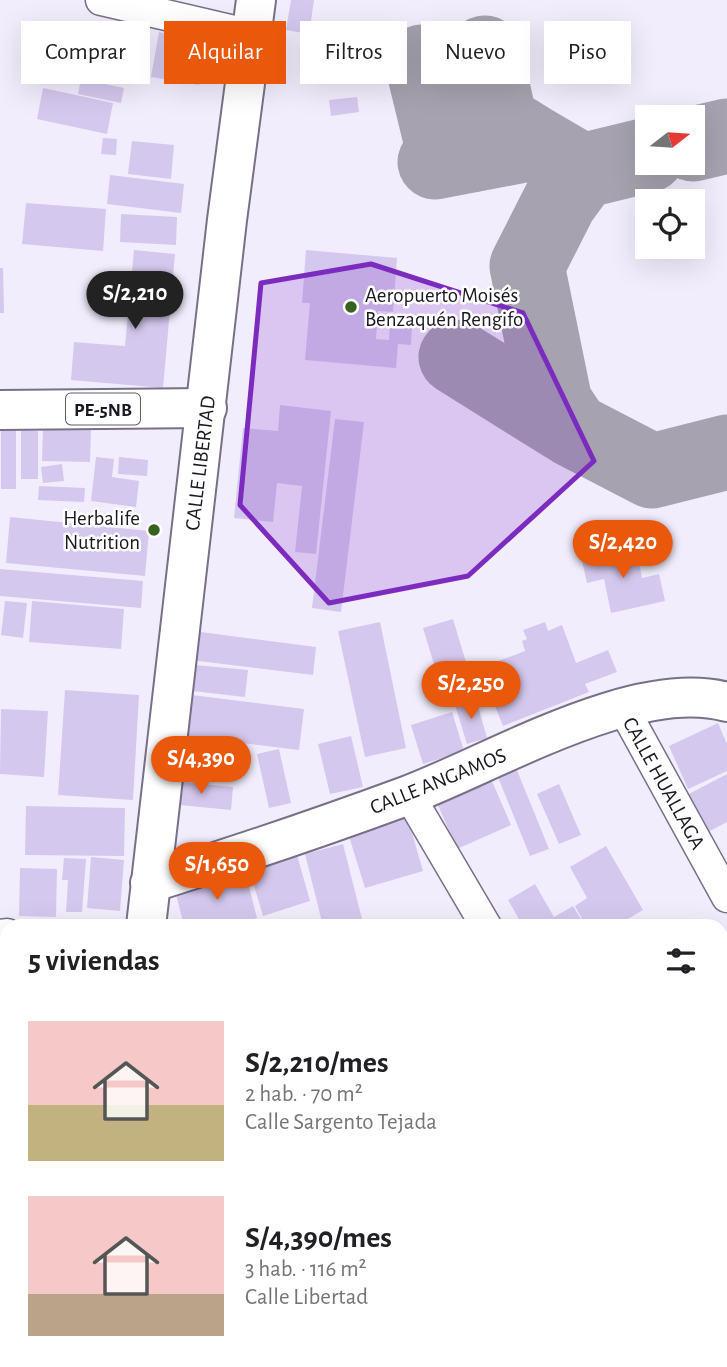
<!DOCTYPE html>
<html lang="es">
<meta charset="utf-8">
<style>
body{margin:0;font-family:"Alegreya Sans",sans-serif;background:#f6f6f6;color:#202124;height:100vh;display:flex;flex-direction:column;font-size:26px;white-space:nowrap}
*{box-sizing:border-box;margin:0}
p{font-size:23px;color:#757577}
.icon{flex:none;width:38px;height:38px;fill:none;stroke:currentColor;stroke-width:2;stroke-linecap:round;stroke-linejoin:round}
.map{position:relative;flex:1;overflow:hidden}
.side{position:absolute;left:0px;top:919px;width:728px;height:450px;display:flex;flex-direction:column;background:#fff;border-radius:21px 21px 0 0;box-shadow:0 7px 28px #0002}
.side>*{flex:none}
.top-card{position:absolute;left:21px;top:21px;width:686px;height:63px;display:flex;gap:14px}
.needle{width:46px;rotate:73deg}
.controls{position:absolute;left:635px;top:105px;display:grid;gap:14px}
.controls a{display:grid;place-items:center;width:70px;height:70px;border-radius:0px;background:#fff;box-shadow:0 7px 28px #0002;font-size:35px}
.price{position:absolute;translate:-50% -60px;padding:0 16px;border-radius:24px;background:#ea580c;color:#fff;font-size:23px;line-height:46px;filter:drop-shadow(0 2px 4px #0008)}
.price::after{content:'';position:absolute;left:50%;top:42px;width:21px;height:16px;margin-left:-10px;background:inherit;clip-path:polygon(0 0,100% 0,50% 100%)}
.price.selected{background:#222;color:#fff}
ul{padding:0;list-style:none}
li{display:flex;align-items:center;gap:21px;height:175px;padding:0 28px}
li span{display:grid;place-items:center;flex:none;width:196px;height:140px;border-radius:0px;color:#555}
li>.icon{margin-inline-start:auto}
span .icon{width:84px;height:84px;fill:#fffc;stroke-width:1}
li b{font-size:30px}
h2{display:flex;justify-content:space-between;align-items:center;height:84px;padding:0 28px;font-size:30px}
.chip{padding:0 24px;border-radius:0px;background:#fff;box-shadow:0 7px 28px #0002;font-size:24px;line-height:63px}
.chip.selected{background:#ea580c;color:#fff}
.map>svg:first-child{display:block}
.lines{fill:none;stroke-linecap:round;stroke-linejoin:round}
.taxiway{stroke:#a6a2af;stroke-width:75}
.building{fill:#d5c8ee}
.street-casing{stroke:#797088;stroke-width:33}
.secondary-casing{stroke:#797088;stroke-width:42}
.highway-casing{stroke:#797088;stroke-width:42}
.street{stroke:#fff;stroke-width:30}
.secondary{stroke:#fff;stroke-width:38}
.highway{stroke:#fff;stroke-width:38}
.marked{fill:#7b2cbf;fill-opacity:0.2;stroke:#7b2cbf;stroke-width:5;stroke-linejoin:round}
.poi-dot{fill:#366322;stroke:#fff;stroke-width:2.5}
.labels{text-anchor:middle;stroke-width:5;stroke-linejoin:round;paint-order:stroke}
.shield{fill:#fff;stroke:#5f5d64;stroke-width:2}
.shield-label{font-size:19px;font-weight:bold;fill:#1b1821}
.poi-label{font-size:21px;fill:#1b1821;stroke:#fff;text-anchor:start}
.street-label{font-size:21px;fill:#1b1821;stroke:#fff}
</style>
<div class="map">
<svg width="727" height="1367" viewBox="0 0 727 1367">
<rect width="100%" height="100%" fill="#f2edfd"/>
<g class="lines">
<!-- taxiway -->
<path class="taxiway" d="M485 53 500 122 534 143
M422 62 441 140 472 155
M693 144 727 136
M435 162 534 143 582 171 648 155
M456 357 573 430 652 471 727 452
M573 430 555 403 527 266 560 201 582 171"/>
</g>
<!-- building -->
<path class="building" d="M291 0H314L309 34 286 30Z
M159 32 207 41 199 85 151 77Z
M81 79 124 88 121 103 78 94Z
M43 88 113 103 107 134 37 119Z
M357 97 359 112 331 116 329 100Z
M103 138 117 139 116 155 101 154Z
M132 141 174 145 171 179 128 174Z
M110 175 184 184 181 213 107 204Z
M26 203 106 209 103 251 22 244Z
M121 214 177 217 176 245 120 242Z
M134 250 175 254 163 388 71 380 74 342 125 346Z
M306 250 397 258 393 312 378 311 376 339 389 340 390 321 412 323 411 345 398 344 396 368 305 360 310 303H302Z
M0 268H3L4 313H0Z
M280 405 331 411 316 554 295 552 302 486 277 483 273 522 234 518 243 428 278 431Z
M335 419 364 422 341 612 312 608Z
M43 428 91 430 90 462 42 461Z
M1 430H16V489H1Z
M21 430 38 431V479H21Z
M96 457 114 459 112 477 139 481 136 507 91 501Z
M119 457 148 460 147 476 118 474Z
M62 464 64 481 43 483 41 467Z
M39 486 85 488 84 502 38 500Z
M10 517 149 531 145 576 6 563Z
M599 548 602 559 637 552 642 578 659 574 665 601 611 613 604 579 587 583 580 552Z
M0 569 143 581 141 608 0 596Z
M5 601 27 603 23 638 1 635Z
M32 601 124 609 121 649 29 642Z
M453 619 475 692 445 701 423 628Z
M380 622 406 748 365 757 338 631Z
M545 622 548 631 562 625 576 663 608 650 617 672 585 684 589 692 503 726 488 688 493 687 485 666 525 651 522 641 527 639 523 630Z
M193 631 316 647 313 675 190 660Z
M195 665 248 670 245 697 192 691Z
M65 690 139 695 133 800 58 795Z
M192 695 304 709 299 750 187 736Z
M476 699 487 738 467 744 455 705Z
M1 709 48 711 44 777 0 774Z
M452 712 464 751 423 764 411 725Z
M718 723 727 744V771L688 789 669 746Z
M351 736 363 787 330 794 318 744Z
M175 740 221 746 219 758 173 751Z
M279 749 291 803 269 808 257 754Z
M172 756 218 762 216 780 170 773Z
M514 763 549 849 530 856 495 770Z
M488 772 511 825 457 849 434 796Z
M727 774V822L704 834 685 796Z
M172 781 233 787 231 810 170 804Z
M559 784 581 835 559 844 537 794Z
M26 806 125 808 124 856 25 855Z
M406 812 423 871 365 888 347 830Z
M343 844 363 923 323 926 305 854Z
M606 846 643 910 616 926H586L575 906 587 898 570 867Z
M297 855 310 901 263 916 249 869Z
M91 857 124 860 120 911 87 908Z
M64 858 86 859 82 912H66L68 880H62Z
M20 868 57 869 56 917 19 916Z
M245 871 257 918 228 926H184L175 890Z
M535 884 554 917 573 906 585 926H523L508 900Z
M727 950V985L721 988V954Z
M7 1077V1123L0 1126V1080Z
M721 1092 727 1105V1136L721 1139Z
M7 1148V1180L0 1162V1151Z
M727 1176V1226L721 1229V1179Z
M7 1247V1362H175L176 1364 186 1362 189 1367H0V1251Z
M237 1362H281L273 1367H240Z
M321 1362H351L355 1367H325Z
M656 1362H700L688 1367H658Z"/>
<g class="lines">
<!-- street casing -->
<g class="street-casing">
<path id="street" d="M101 0 252 35
M622 706 727 897
M409 795 486 926
M0 935 7 934
M721 1168 727 1166
M0 1239 7 1235
M721 1334 727 1344"/>
</g>
<!-- secondary casing -->
<g class="secondary-casing">
<path id="secondary" d="M150 883C236 856 322 827 406 796 494 763 635 677 727 702
M146 926 227 220 256 0
M0 999 7 1011
M223 1362 226 1367"/>
</g>
<!-- highway casing -->
<g class="highway-casing">
<path id="highway" d="M0 410 207 408"/>
</g>
<!-- street -->
<use href="#street" class="street"/>
<!-- secondary -->
<use href="#secondary" class="secondary"/>
<!-- highway -->
<use href="#highway" class="highway"/>
</g>
<!-- marked area -->
<path class="marked" d="M371 264 523 313 594 461 468 576 329 603 240 505 261 283Z"/>
<!-- markers -->
<g class="poi-dot">
<circle cx="351" cy="307" r="7"/>
<circle cx="154" cy="530" r="7"/>
</g>
<g class="labels">
<!-- shield labels -->
<rect class="shield" x="66" y="393.5" width="74" height="31" rx="5"/>
<g class="shield-label">
<text x="103" y="416">PE-5NB</text>
</g>
<!-- poi labels -->
<g class="poi-label">
<text x="365" y="302">Aeropuerto Moisés<tspan x="365" dy="24">Benzaquén Rengifo</tspan></text>
<text x="140" y="525" text-anchor="end">Herbalife<tspan x="140" dy="24">Nutrition</tspan></text>
</g>
<!-- street labels -->
<g class="street-label">
<text transform="translate(200 463) rotate(-83)" y="7">CALLE LIBERTAD</text>
<text transform="translate(438 781) rotate(-22)" y="7">CALLE ANGAMOS</text>
<text transform="translate(664 783) rotate(61)" y="7">CALLE HUALLAGA</text>
</g>
</g>
</svg>
<div class="controls">
<a><svg class="needle" viewBox="-14 -14 28 28"><path d="M0-13l5 13h-10z" fill="#e53935"/><path d="M0 13l5-13h-10z" fill="#757577"/></svg></a>
<a><svg class="icon" aria-label="locate" viewBox="0 0 24 24"><circle cx="12" cy="12" r="6"/><path d="M12 2v4M12 18v4M2 12h4M18 12h4"/></svg></a>
</div>
<b class="price selected" style="left:135px;top:331px">S/2,210</b>
<b class="price" style="left:623px;top:580px">S/2,420</b>
<b class="price" style="left:471px;top:721px">S/2,250</b>
<b class="price" style="left:201px;top:796px">S/4,390</b>
<b class="price" style="left:217px;top:902px">S/1,650</b>
<div class="top-card">
<a class="chip">Comprar</a>
<a class="chip selected">Alquilar</a>
<a class="chip">Filtros</a>
<a class="chip">Nuevo</a>
<a class="chip">Piso</a>
</div>
<section class="side">
<h2>5 viviendas<svg class="icon" aria-label="filters" viewBox="0 0 24 24"><path d="M4 7h16M4 17h16"/><circle cx="9" cy="7" r="2"/><circle cx="15" cy="17" r="2"/></svg></h2>
<ul>
<li><span style="background:linear-gradient(#f6c9c9 60%,#c2b280 0)"><svg class="icon" aria-label="home" viewBox="0 0 24 24"><path d="M3 11l9-7 9 7M6 9v11h12V9"/></svg></span><div><b>S/2,210/mes</b><p>2 hab. · 70 m²</p><p>Calle Sargento Tejada</p></div></li>
<li><span style="background:linear-gradient(#f6c9c9 70%,#b9a48a 0)"><svg class="icon" aria-label="home" viewBox="0 0 24 24"><path d="M3 11l9-7 9 7M6 9v11h12V9"/></svg></span><div><b>S/4,390/mes</b><p>3 hab. · 116 m²</p><p>Calle Libertad</p></div></li>
</ul>
</section>
</div>
